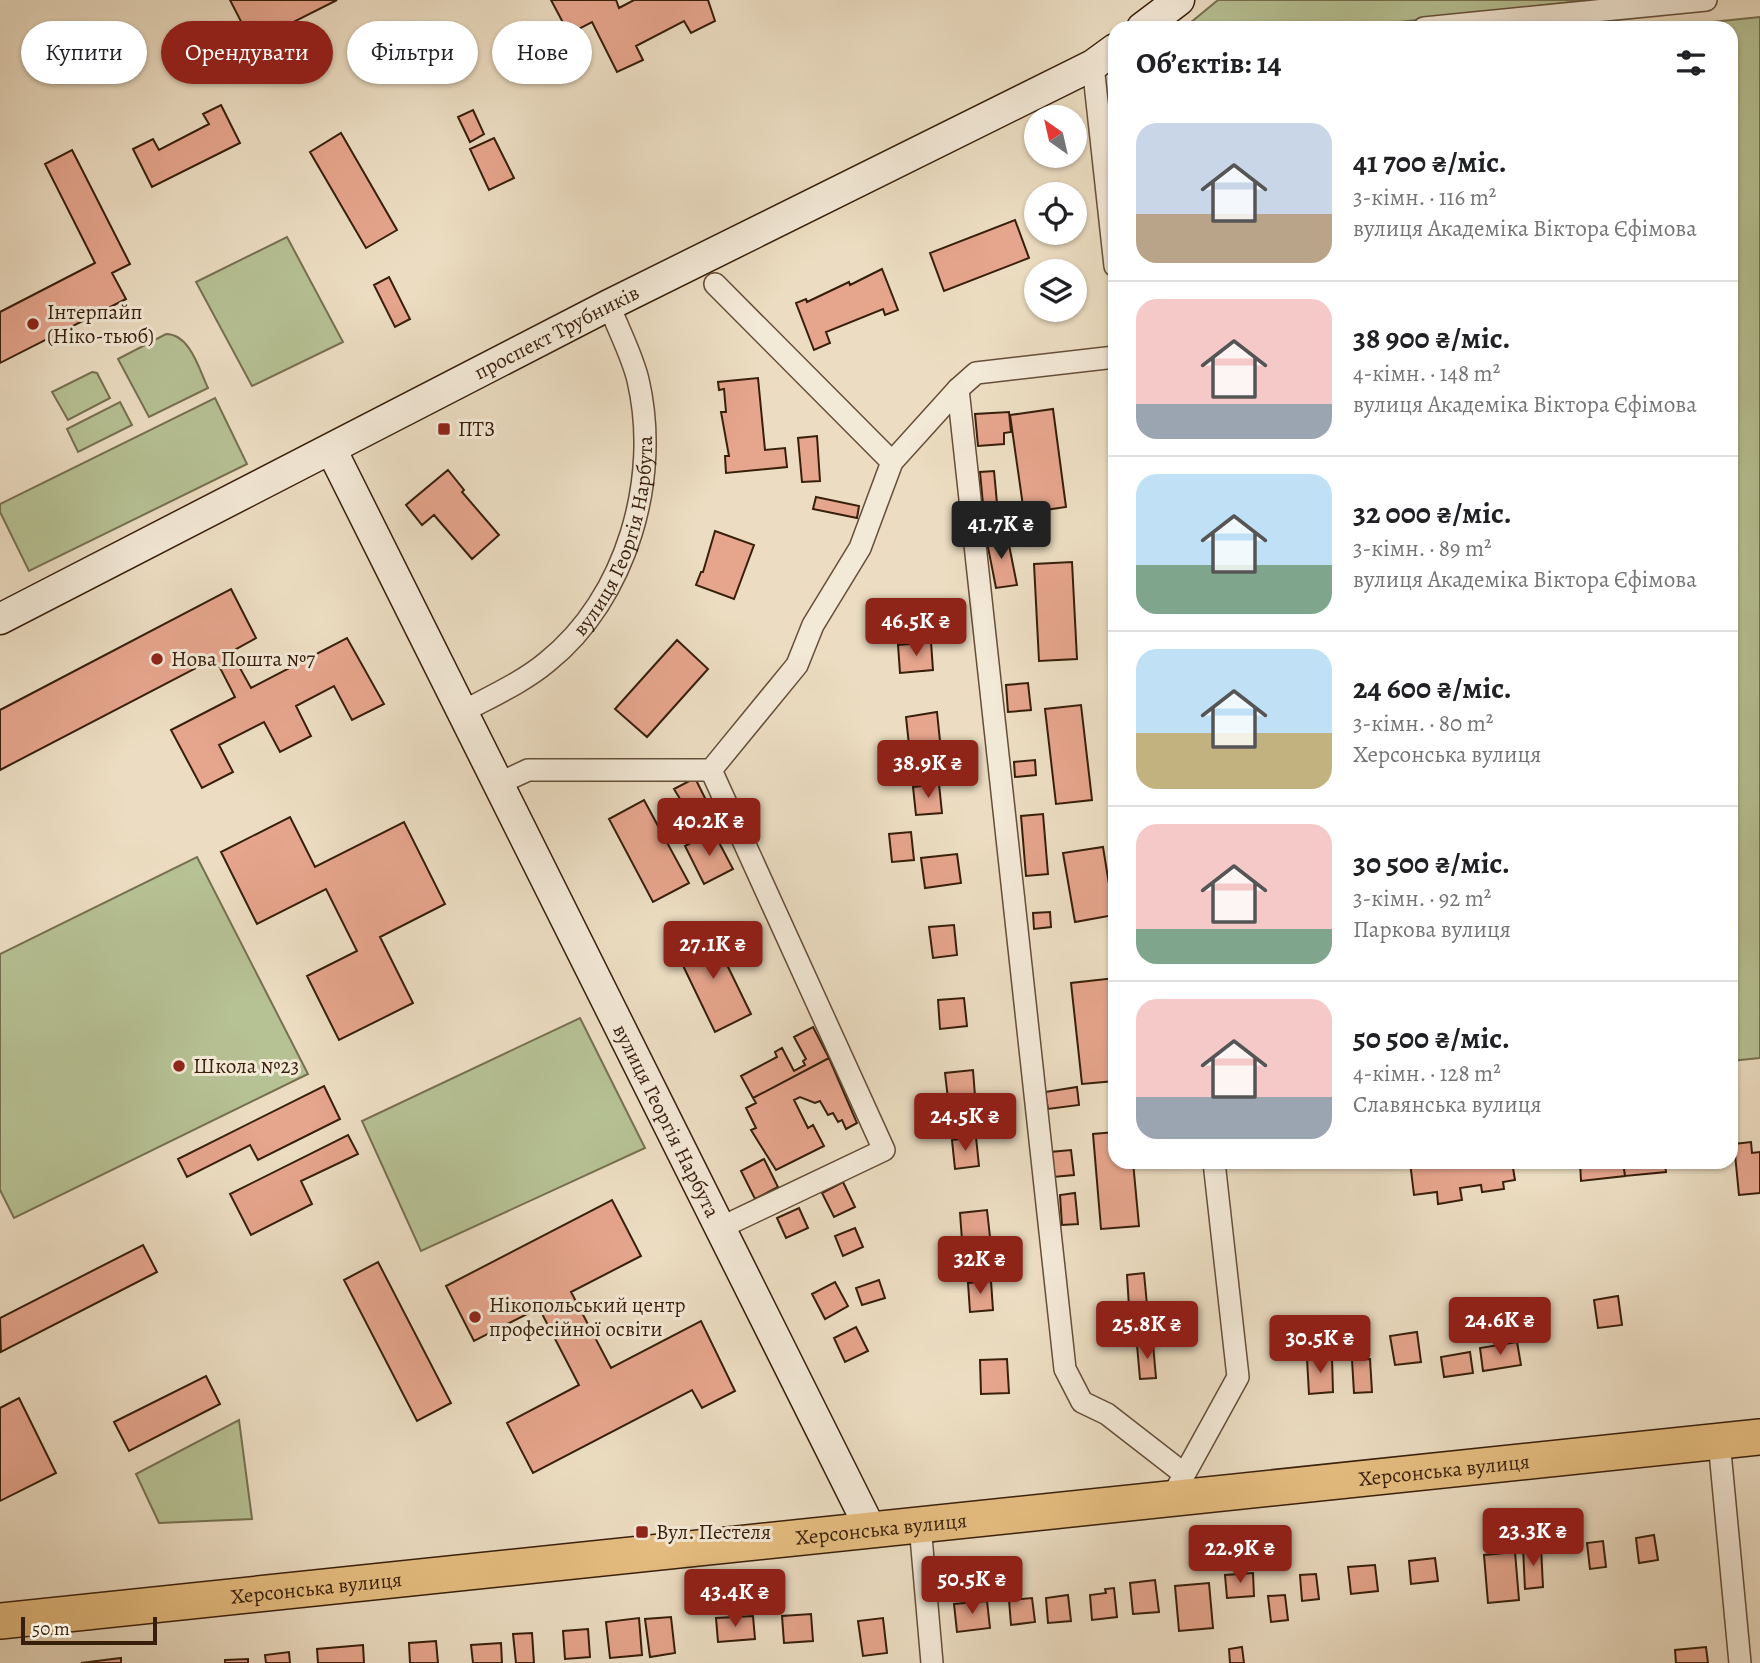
<!DOCTYPE html>
<html lang="uk">
<meta charset="utf-8">
<style>
body{margin:0;font-family:Alegreya,serif;background:#f2f2f2;color:#202124;height:100vh;display:flex;flex-direction:column;font-size:26px;white-space:nowrap}
*{box-sizing:border-box;margin:0}
p{font-size:23px;color:#757577}
.icon{flex:none;width:38px;height:38px;fill:none;stroke:currentColor;stroke-width:2;stroke-linecap:round;stroke-linejoin:round}
.map{position:relative;flex:1;overflow:hidden}
.sheet{position:absolute;left:1108px;top:21px;width:630px;height:1148px;display:flex;flex-direction:column;background:#fff;border-radius:21px;box-shadow:0 2px 5px #0004}
.sheet>*{flex:none}
.guide{position:absolute;left:21px;top:21px;width:665px;height:63px;display:flex;gap:14px}
.needle{width:46px;rotate:326deg}
.fabs{position:absolute;left:1024px;top:105px;display:grid;gap:14px}
.fabs a{display:grid;place-items:center;width:63px;height:63px;border-radius:50%;background:#fff;box-shadow:0 2px 5px #0004;font-size:35px}
.scale{position:absolute;left:21px;bottom:18px;width:136px;box-sizing:border-box;padding-left:7px;border:4px solid #381f0b;border-top:0;font-size:19px;line-height:24px;white-space:nowrap;color:#381f0b;-webkit-text-stroke:5px #f3e9d7;paint-order:stroke}
.price{position:absolute;translate:-50% -60px;padding:0 16px;border-radius:7px;background:#8f2418;color:#fff;font-size:23px;line-height:46px;filter:drop-shadow(0 2px 4px #0008)}
.price::after{content:'';position:absolute;left:50%;top:42px;width:21px;height:16px;margin-left:-10px;background:inherit;clip-path:polygon(0 0,100% 0,50% 100%)}
.price.selected{background:#222;color:#fff}
ul{padding:0;list-style:none}
li{display:flex;align-items:center;gap:21px;height:175px;padding:0 28px}
li+li{border-top:2px solid #e0e0e0}
li span{display:grid;place-items:center;flex:none;width:196px;height:140px;border-radius:21px;color:#555}
li>.icon{margin-inline-start:auto}
span .icon{width:84px;height:84px;fill:#fffc;stroke-width:1}
li b{font-size:30px}
h2{display:flex;justify-content:space-between;align-items:center;height:84px;padding:0 28px;font-size:30px}
.tag{padding:0 24px;border-radius:32px;background:#fff;box-shadow:0 2px 5px #0004;font-size:24px;line-height:63px}
.tag.selected{background:#8f2418;color:#fff}
.map>svg:first-child{display:block}
.green{fill:#b6c194;stroke:#777050;stroke-width:2}
.building{fill:#e6a58d;stroke:#381f0b;stroke-width:2}
.lines{fill:none;stroke-linecap:round;stroke-linejoin:round}
.street-casing{stroke:#654e39;stroke-width:24}
.secondary-casing{stroke:#381f0b;stroke-width:33}
.primary-casing{stroke:#381f0b;stroke-width:38}
.street{stroke:#f3e9d7;stroke-width:21}
.secondary{stroke:#f3e9d7;stroke-width:30}
.primary{stroke:#e6be81;stroke-width:35}
.poi-dot{fill:#8f2418;stroke:#f3e9d7;stroke-width:2.5}
.labels{text-anchor:middle;stroke-width:6;stroke-linejoin:round;paint-order:stroke}
.poi-label{font-size:21px;fill:#381f0b;stroke:#f3e9d7;text-anchor:start}
.street-label{font-size:21px;fill:#381f0b;stroke:#f3e9d7}
</style>
<div class="map">
<svg width="1760" height="1663" viewBox="0 0 1760 1663">
<rect width="100%" height="100%" fill="#ecddc2"/>
<filter id="stains"><feTurbulence type="fractalNoise" baseFrequency=".00286" numOctaves="4"/><feColorMatrix values="0 0 0 0 .2 0 0 0 0 .09 0 0 0 0 .02 0 0 0 .5 -.17"/></filter>
<radialGradient id="worn" r=".72"><stop offset=".6" stop-color="#630" stop-opacity="0"/><stop offset="1" stop-color="#630" stop-opacity=".3"/></radialGradient>
<!-- green -->
<path class="green" d="M1218 0H1590L1347 28H1184Z
M1760 17V1058L1731 1061V28H1654Z
M287 237 343 342 252 386 196 282Z
M166 334C190 334 199 369 208 388L149 417 118 359Z
M92 372 97 373 110 398 68 420 52 392Z
M215 398 247 464 29 571 0 512V504Z
M120 402 132 425 78 452 67 429Z
M197 857 308 1074 14 1218 0 1190V954Z
M580 1018 645 1148 421 1251 362 1121Z
M239 1420 252 1519 159 1523 136 1474Z"/>
<!-- building -->
<path class="building" d="M230 0H337L252 43Z
M551 0H616L619 8 634 0H708L715 21 691 33 684 21 636 46 643 60 617 72 592 22 569 34Z
M221 105 240 143 152 187 133 149 153 139 159 150 209 124 203 114Z
M473 110 484 134 470 142 458 117Z
M341 133 397 230 366 248 310 152Z
M494 138 514 178 489 190 470 149Z
M72 150 130 264 112 273 126 299 0 363V312L95 263 45 164Z
M1015 220 1029 258 944 291 930 253Z
M882 269 898 310 885 315 883 309 826 332 830 343 814 350 796 303 806 299 807 302 849 282 850 285Z
M389 277 410 319 395 327 374 285Z
M758 378 765 450 785 448 787 467 726 473 725 456H729L721 412H726L724 389 719 390 718 382Z
M1053 409 1066 507 1024 513 1010 415Z
M1009 412 1011 432 1004 433V444L978 446 975 414Z
M817 436 820 481 802 482 798 438Z
M448 470 464 490 462 492 499 535 472 559 434 515 422 525 406 505Z
M994 471 998 514 984 515 980 472Z
M816 497 859 506 857 518 813 509Z
M715 531 754 545 734 599 696 585 701 572H703Z
M1007 535 1017 585 996 588 986 537Z
M1072 562 1077 659 1039 661 1034 564Z
M231 589 256 638 231 652 251 688 347 638 384 704 352 720 334 686 296 706 311 736 280 752 264 722 219 745 233 772 202 788 171 730 235 697 215 658 0 770V710Z
M677 640 708 669 647 737 615 709Z
M931 642 933 670 900 673 898 645Z
M1028 683 1031 710 1008 712 1006 685Z
M1081 705 1092 800 1056 804 1045 709Z
M937 712 940 741 909 745 906 717Z
M1035 760 1036 775 1015 777 1014 762Z
M695 778 706 800 694 806 691 800 683 804 674 789Z
M939 784 942 813 916 815 913 787Z
M644 800 689 883 653 902 609 819Z
M1043 814 1048 874 1026 876 1021 816Z
M290 817 315 867 404 822 445 904 380 937 413 1003 339 1040 307 976 357 951 326 889 257 924 221 852Z
M713 831 733 869 704 884 685 846Z
M911 832 914 860 892 862 889 834Z
M1103 847 1114 915 1075 922 1063 853Z
M957 854 961 883 925 888 921 858Z
M1050 912 1051 927 1034 929 1033 913Z
M954 925 957 955 933 958 929 927Z
M710 930 751 1014 715 1032 674 947Z
M1115 978V1081L1082 1084 1071 983Z
M964 998 967 1026 940 1029 938 1000Z
M813 1027 829 1058 753 1098 741 1076 777 1057 775 1052 782 1048 794 1071 805 1065 803 1061 806 1059 794 1037Z
M829 1058 857 1123 846 1129 842 1120 838 1122 833 1113 828 1115 820 1101 815 1103 800 1097 794 1100 808 1128 813 1125 824 1146 776 1170 751 1130 756 1128 746 1108 756 1103 753 1098Z
M973 1070 975 1096 948 1099 945 1073Z
M324 1086 340 1119 258 1160 250 1145 187 1177 178 1159Z
M1077 1087 1079 1105 1048 1109 1045 1092Z
M1115 1132V1162H1133L1139 1226 1101 1229 1093 1134Z
M348 1135 358 1154 301 1181 312 1204 251 1235 230 1194Z
M976 1137 979 1166 955 1169 952 1140Z
M1751 1142 1752 1153 1760 1152V1193L1739 1195 1734 1144Z
M1071 1150 1074 1175 1053 1177 1050 1152Z
M764 1159 778 1187 755 1199 741 1171Z
M1410 1162H1512L1515 1180 1503 1182 1504 1189 1482 1192 1481 1185 1460 1188 1462 1200 1438 1204 1437 1192 1414 1195Z
M1580 1162H1623L1625 1176 1581 1181Z
M1623 1162H1665L1666 1172 1625 1176Z
M843 1182 855 1207 834 1217 822 1193Z
M1075 1193 1078 1224 1062 1225 1060 1195Z
M612 1200 641 1256 571 1292 611 1368 701 1321 735 1391 702 1408 692 1390 533 1473 507 1423 579 1385 539 1308 474 1341 446 1286Z
M799 1208 808 1228 786 1238 777 1218Z
M987 1210 990 1237 962 1240 960 1213Z
M855 1228 863 1247 843 1256 835 1236Z
M143 1245 157 1272 1 1352 0 1318Z
M378 1262 451 1403 417 1421 344 1280Z
M1144 1273 1147 1305 1129 1307 1127 1275Z
M879 1280 885 1298 862 1305 856 1288Z
M991 1281 993 1310 970 1312 968 1283Z
M835 1282 848 1306 825 1319 812 1294Z
M1618 1296 1622 1325 1598 1328 1594 1300Z
M856 1327 868 1351 845 1362 834 1338Z
M1417 1332 1421 1362 1395 1365 1390 1336Z
M1517 1342 1521 1365 1483 1371 1480 1348Z
M1153 1344 1156 1378 1140 1379 1137 1345Z
M1470 1352 1473 1373 1444 1377 1441 1357Z
M1332 1357 1333 1392 1309 1394 1307 1359Z
M1007 1359 1009 1393 981 1394 980 1360Z
M1370 1359 1372 1392 1354 1393 1352 1360Z
M206 1376 220 1404 129 1451 114 1422Z
M19 1398 56 1473 0 1501V1408Z
M1654 1535 1658 1560 1639 1563 1636 1538Z
M1603 1541 1606 1567 1590 1569 1587 1543Z
M1541 1547 1543 1587 1525 1589 1523 1548Z
M1515 1552 1519 1600 1488 1603 1484 1555Z
M1435 1558 1438 1581 1411 1584 1409 1561Z
M1375 1565 1378 1591 1351 1594 1348 1567Z
M1253 1573 1254 1596 1227 1598 1225 1575Z
M1316 1574 1319 1599 1302 1601 1300 1575Z
M1155 1580 1159 1612 1133 1614 1130 1583Z
M1209 1583 1213 1628 1179 1631 1175 1586Z
M1114 1588 1117 1617 1092 1620 1090 1595 1106 1593 1105 1589Z
M1068 1595 1071 1621 1048 1623 1046 1598Z
M1285 1595 1288 1620 1271 1622 1268 1596Z
M1032 1598 1035 1622 1011 1625 1009 1600Z
M987 1601 990 1628 957 1632 954 1604Z
M811 1614 813 1641 784 1643 782 1616Z
M753 1616 755 1639 718 1642 716 1618Z
M671 1617 675 1653 650 1657 645 1619Z
M639 1618 642 1655 610 1658 606 1622Z
M883 1618 887 1653 863 1656 858 1621Z
M588 1629 590 1657 565 1659 563 1631Z
M532 1633 534 1663H516L513 1634Z
M436 1641 438 1663H410L409 1643Z
M501 1643 502 1663H473L471 1645Z
M363 1645 364 1663H318L317 1649Z
M1242 1647 1244 1663H1230L1229 1649Z
M1706 1647 1708 1663H1676L1675 1650Z
M289 1652 290 1663H266L265 1655Z
M121 1658V1663H81Z
M248 1659V1663H225V1660Z"/>
<g class="lines">
<!-- street casing -->
<g class="street-casing">
<g id="street">
<path d="M1424 28 1706 0"/>
<path d="M1093 65 1115 266"/>
<path d="M715 284 892 462"/>
<path d="M1115 357 976 373 958 389 1065 1369 1082 1402 1107 1414 1183 1473"/>
<path id="s1" d="M464 711C492 696 523 682 547 662 627 598 661 478 638 380 632 355 618 329 609 305"/>
<path d="M711 770 884 1150 720 1228"/>
<path d="M500 783 528 770H711L797 665 813 625 860 548 892 462 958 389"/>
<path d="M1719 1441 1740 1663"/>
<path d="M1178 1486 1238 1377 1214 1162"/>
<path d="M920 1525 932 1663"/>
</g>
</g>
<!-- secondary casing -->
<g class="secondary-casing">
<g id="secondary">
<path d="M1142 28 1179 0"/>
<path id="s2" d="M331 449 871 1530"/>
<path id="s3" d="M0 619 609 305 1093 65 1115 49"/>
</g>
</g>
<!-- primary casing -->
<g class="primary-casing">
<g id="primary">
<path id="s4" d="M0 1621 1760 1437"/>
</g>
</g>
<!-- street -->
<use href="#street" class="street"/>
<!-- secondary -->
<use href="#secondary" class="secondary"/>
<!-- primary -->
<use href="#primary" class="primary"/>
</g>
<!-- markers -->
<g class="poi-dot">
<circle cx="33" cy="324" r="7"/>
<rect x="437" y="422" width="14" height="14" rx="3.5"/>
<circle cx="157" cy="659" r="7"/>
<circle cx="179" cy="1066" r="7"/>
<circle cx="475" cy="1317" r="7"/>
<rect x="635" y="1525" width="14" height="14" rx="3.5"/>
</g>
<g class="labels">
<!-- poi labels -->
<g class="poi-label">
<text x="47" y="319">Інтерпайп<tspan x="47" dy="24">(Ніко-тьюб)</tspan></text>
<text x="458" y="436">ПТЗ</text>
<text x="171" y="666">Нова Пошта №7</text>
<text x="193" y="1073">Школа №23</text>
<text x="489" y="1312">Нікопольський центр<tspan x="489" dy="24">професійної освіти</tspan></text>
<text x="656" y="1539">Вул. Пестеля</text>
</g>
<!-- street labels -->
<g class="street-label">
<text dy="7" stroke="none"><textPath href="#s3" startOffset="626">проспект Трубників</textPath></text>
<text dy="7" stroke="none"><textPath href="#s1" startOffset="245">вулиця Георгія Нарбута</textPath></text>
<text dy="7" stroke="none"><textPath href="#s2" startOffset="751">вулиця Георгія Нарбута</textPath></text>
<text dy="7" stroke="none"><textPath href="#s4" startOffset="1452">Херсонська вулиця</textPath></text>
<text dy="7" stroke="none"><textPath href="#s4" startOffset="886">Херсонська вулиця</textPath></text>
<text dy="7" stroke="none"><textPath href="#s4" startOffset="318">Херсонська вулиця</textPath></text>
</g>
</g>
<rect width="100%" height="100%" filter="url(#stains)"/>
<rect width="100%" height="100%" fill="url(#worn)"/>
</svg>
<div class="fabs">
<a><svg class="needle" viewBox="-14 -14 28 28"><path d="M0-13l5 13h-10z" fill="#e53935"/><path d="M0 13l5-13h-10z" fill="#757577"/></svg></a>
<a><svg class="icon" aria-label="locate" viewBox="0 0 24 24"><circle cx="12" cy="12" r="6"/><path d="M12 2v4M12 18v4M2 12h4M18 12h4"/></svg></a>
<a><svg class="icon" aria-label="layers" viewBox="0 0 24 24"><path d="M12 4l9 5-9 5-9-5zM3 14l9 5 9-5"/></svg></a>
</div>
<div class="scale">50 m</div>
<b class="price selected" style="left:1001px;top:561px">41.7K ₴</b>
<b class="price" style="left:916px;top:658px">46.5K ₴</b>
<b class="price" style="left:928px;top:800px">38.9K ₴</b>
<b class="price" style="left:709px;top:858px">40.2K ₴</b>
<b class="price" style="left:713px;top:981px">27.1K ₴</b>
<b class="price" style="left:965px;top:1153px">24.5K ₴</b>
<b class="price" style="left:980px;top:1296px">32K ₴</b>
<b class="price" style="left:1500px;top:1357px">24.6K ₴</b>
<b class="price" style="left:1147px;top:1361px">25.8K ₴</b>
<b class="price" style="left:1320px;top:1375px">30.5K ₴</b>
<b class="price" style="left:1533px;top:1568px">23.3K ₴</b>
<b class="price" style="left:1240px;top:1585px">22.9K ₴</b>
<b class="price" style="left:972px;top:1616px">50.5K ₴</b>
<b class="price" style="left:735px;top:1629px">43.4K ₴</b>
<div class="guide">
<a class="tag">Купити</a>
<a class="tag selected">Орендувати</a>
<a class="tag">Фільтри</a>
<a class="tag">Нове</a>
</div>
<section class="sheet">
<h2>Об’єктів: 14<svg class="icon" aria-label="filters" viewBox="0 0 24 24"><path d="M4 7h16M4 17h16"/><circle cx="9" cy="7" r="2"/><circle cx="15" cy="17" r="2"/></svg></h2>
<ul>
<li><span style="background:linear-gradient(#c9d6e8 65%,#b9a48a 0)"><svg class="icon" aria-label="home" viewBox="0 0 24 24"><path d="M3 11l9-7 9 7M6 9v11h12V9"/></svg></span><div><b>41 700 ₴/міс.</b><p>3-кімн. · 116 m²</p><p>вулиця Академіка Віктора Єфімова</p></div></li>
<li><span style="background:linear-gradient(#f6c9c9 75%,#9aa5b1 0)"><svg class="icon" aria-label="home" viewBox="0 0 24 24"><path d="M3 11l9-7 9 7M6 9v11h12V9"/></svg></span><div><b>38 900 ₴/міс.</b><p>4-кімн. · 148 m²</p><p>вулиця Академіка Віктора Єфімова</p></div></li>
<li><span style="background:linear-gradient(#bfe0f5 65%,#7fa58c 0)"><svg class="icon" aria-label="home" viewBox="0 0 24 24"><path d="M3 11l9-7 9 7M6 9v11h12V9"/></svg></span><div><b>32 000 ₴/міс.</b><p>3-кімн. · 89 m²</p><p>вулиця Академіка Віктора Єфімова</p></div></li>
<li><span style="background:linear-gradient(#bfe0f5 60%,#c2b280 0)"><svg class="icon" aria-label="home" viewBox="0 0 24 24"><path d="M3 11l9-7 9 7M6 9v11h12V9"/></svg></span><div><b>24 600 ₴/міс.</b><p>3-кімн. · 80 m²</p><p>Херсонська вулиця</p></div></li>
<li><span style="background:linear-gradient(#f6c9c9 75%,#7fa58c 0)"><svg class="icon" aria-label="home" viewBox="0 0 24 24"><path d="M3 11l9-7 9 7M6 9v11h12V9"/></svg></span><div><b>30 500 ₴/міс.</b><p>3-кімн. · 92 m²</p><p>Паркова вулиця</p></div></li>
<li><span style="background:linear-gradient(#f6c9c9 70%,#9aa5b1 0)"><svg class="icon" aria-label="home" viewBox="0 0 24 24"><path d="M3 11l9-7 9 7M6 9v11h12V9"/></svg></span><div><b>50 500 ₴/міс.</b><p>4-кімн. · 128 m²</p><p>Славянська вулиця</p></div></li>
</ul>
</section>
</div>
